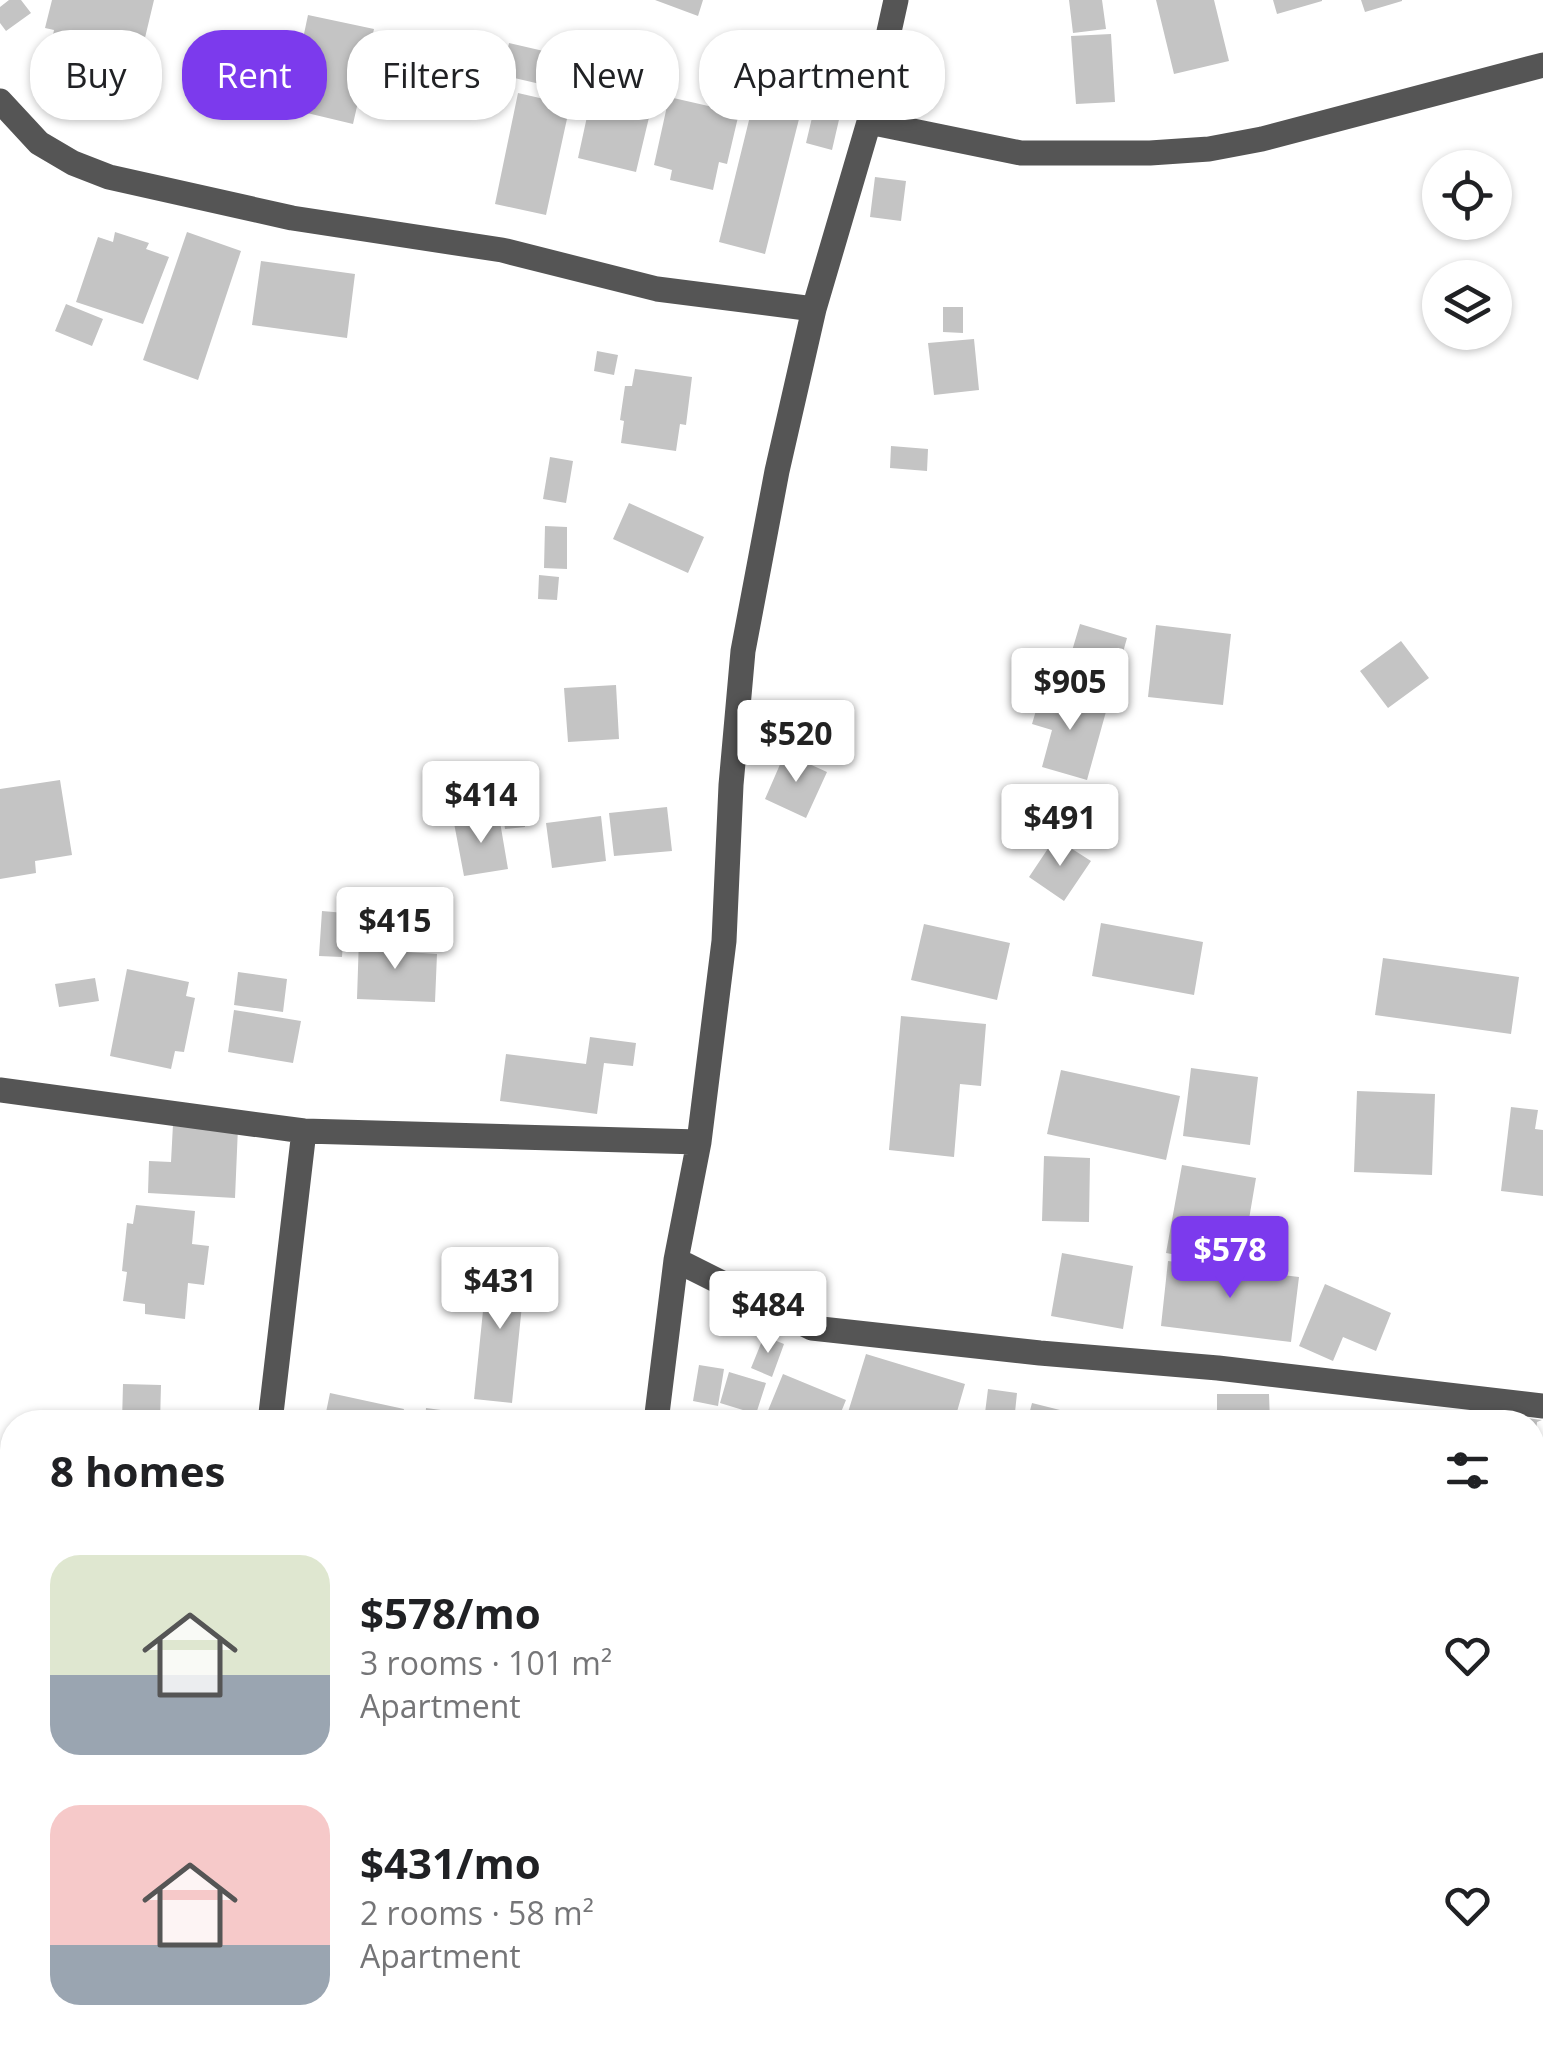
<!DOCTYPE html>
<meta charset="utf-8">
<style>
body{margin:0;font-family:"Open Sans",sans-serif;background:#f6f6f6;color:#202124;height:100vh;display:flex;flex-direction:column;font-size:38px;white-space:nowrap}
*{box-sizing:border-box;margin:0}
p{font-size:32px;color:#757577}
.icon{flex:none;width:55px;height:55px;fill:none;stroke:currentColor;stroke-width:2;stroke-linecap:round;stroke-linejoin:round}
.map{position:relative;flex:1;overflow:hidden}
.panel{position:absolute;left:0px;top:1410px;width:1545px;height:642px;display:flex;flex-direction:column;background:#fff;border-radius:40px 40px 0 0;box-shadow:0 2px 8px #0004}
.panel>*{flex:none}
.guide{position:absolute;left:30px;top:30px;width:1000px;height:90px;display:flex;gap:20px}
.fabs{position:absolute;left:1422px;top:150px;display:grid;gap:20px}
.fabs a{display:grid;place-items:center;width:90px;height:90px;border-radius:50%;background:#fff;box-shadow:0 2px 8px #0004;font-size:50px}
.price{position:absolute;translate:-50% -85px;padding:0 22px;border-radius:10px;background:#fff;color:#222;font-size:32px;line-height:65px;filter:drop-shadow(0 2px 5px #0008)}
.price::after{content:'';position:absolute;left:50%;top:60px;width:30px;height:22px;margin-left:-15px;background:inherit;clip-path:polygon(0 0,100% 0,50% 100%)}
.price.on{background:#7c3aed;color:#fff}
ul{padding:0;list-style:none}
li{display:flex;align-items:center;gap:30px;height:250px;padding:0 50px}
li span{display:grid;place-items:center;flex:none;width:280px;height:200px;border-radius:30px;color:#555}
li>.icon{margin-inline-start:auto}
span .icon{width:120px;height:120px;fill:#fffc;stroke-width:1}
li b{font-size:42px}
h2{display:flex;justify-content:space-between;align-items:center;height:120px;padding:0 50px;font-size:42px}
.chip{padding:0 35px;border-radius:40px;background:#fff;box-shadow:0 2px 8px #0004;font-size:35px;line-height:90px}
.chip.on{background:#7c3aed;color:#fff}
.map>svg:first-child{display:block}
.building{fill:#c4c4c4}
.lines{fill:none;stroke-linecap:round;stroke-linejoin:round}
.minor{stroke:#555;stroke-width:25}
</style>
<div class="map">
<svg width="1543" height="2052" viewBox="0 0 1543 2052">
<rect width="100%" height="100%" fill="#fff"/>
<!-- building -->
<path class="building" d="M9 0H21L31 13 6 31 0 23V7Z
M52 0H154L134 84 82 71 86 56 67 52 69 45 52 40 54 30 45 28Z
M655 0H703L698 16Z
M1069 0H1102L1106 29 1073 33Z
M1156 0H1214L1229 61 1174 74Z
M1273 0H1322V1L1277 14Z
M1361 0H1402V1L1365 12Z
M308 15 374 29 367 60 372 61 363 104 358 102 353 124 307 113 309 103 290 100Z
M1111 34 1115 102 1076 104 1071 36Z
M509 43 578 59 570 91 502 75Z
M589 72 656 88 636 172 578 158 588 112 580 110Z
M518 93 570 105 546 215 495 204Z
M669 97 739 113 727 164 719 162 713 190 670 180 672 170 654 165Z
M815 105 841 111 832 150 806 143Z
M752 108 799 119 765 254 719 242Z
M875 177 906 181 901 221 870 217Z
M115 232 149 243 146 249 169 257 143 324 76 302 98 237 113 242Z
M187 232 241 251 198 380 143 360Z
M261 261 355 274 347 338 252 325Z
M66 304 103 319 92 346 55 331Z
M943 307H963V333L943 332Z
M974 339 979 390 934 395 928 343Z
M597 351 618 355 614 375 594 371Z
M635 369 692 377 686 425 680 424 676 451 621 443 624 421 620 420 625 386H632Z
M891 446 928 449 927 471 890 468Z
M550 457 573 461 566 503 543 499Z
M629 503 704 537 688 573 613 539Z
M545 526 567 527V569L544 568Z
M539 575 559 577 557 600 538 599Z
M1080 624 1127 638 1111 695 1063 681Z
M1156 625 1231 634 1223 705 1148 697Z
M1401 641 1429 678 1388 708 1360 671Z
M616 685 619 739 568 742 564 688Z
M1042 690 1107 708 1087 780 1042 767 1052 730 1032 724Z
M785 753 827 772 806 818 765 799Z
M60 780 72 855 35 861 36 873 0 879V789Z
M521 792 525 827 505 829 500 794Z
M1025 804 1054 813 1047 836 1018 826Z
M1056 805 1094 809 1091 841 1053 837Z
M667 807 672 851 614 856 609 813Z
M499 816 508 869 464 876 454 823Z
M601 816 606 861 552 868 546 823Z
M1055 838 1091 861 1064 901 1029 877Z
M322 911 345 913 342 957 319 956Z
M1101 923 1203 942 1194 995 1092 976Z
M924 924 1010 943 997 1000 911 980Z
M359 938 408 940 407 952 437 954 435 1002 357 999Z
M1383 958 1519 977 1511 1034 1375 1015Z
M127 969 189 982 186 996 195 998 184 1052 175 1051 171 1069 110 1056Z
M238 972 287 979 283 1012 234 1005Z
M95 978 99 1001 59 1007 55 984Z
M234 1010 301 1021 293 1063 228 1052Z
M901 1016 986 1024 981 1086 960 1084 954 1157 889 1150Z
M590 1037 636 1043 633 1066 604 1063 597 1114 500 1101 506 1054 586 1064Z
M1191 1068 1258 1077 1250 1145 1183 1136Z
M1061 1070 1180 1096 1166 1160 1047 1134Z
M1357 1091 1435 1094 1432 1175 1354 1172Z
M1511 1107 1538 1110 1535 1129 1543 1130V1196L1501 1191Z
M173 1124 238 1127 235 1198 148 1193 149 1161 171 1162Z
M1044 1156 1090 1158 1089 1222 1042 1221Z
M1182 1165 1256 1178 1241 1266 1166 1253Z
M136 1205 195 1211 192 1244 209 1246 204 1285 188 1283 185 1319 145 1314V1304L123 1301 127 1272 122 1271 127 1223 133 1224Z
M1062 1253 1133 1266 1123 1329 1051 1316Z
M1168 1261 1299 1277 1291 1342 1161 1326Z
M488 1262 526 1266 512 1403 474 1399Z
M1325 1284 1391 1313 1376 1351 1343 1337 1333 1361 1299 1346Z
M764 1336 784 1344 772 1377 751 1368Z
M866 1354 965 1384 954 1422H845Z
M699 1365 724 1369 718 1406 693 1401Z
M729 1372 766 1383 756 1414 720 1403Z
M783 1374 846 1400 837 1422H789L767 1413Z
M123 1384 161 1385 160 1422H122Z
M988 1389 1017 1393 1014 1422 984 1421Z
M330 1393 404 1409 401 1422H324Z
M1217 1394H1269L1270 1422H1217Z
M1032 1403 1096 1419 1095 1422H1027Z
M426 1408 456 1412 455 1422H425Z
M466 1412 519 1420V1422H464Z
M1500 1415 1542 1420 1537 1422 1535 1441 1532 1422H1499Z
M12 1453V1513L0 1518V1458Z
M188 2040H194L208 2052H177Z
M717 2040H780L781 2052H718Z
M894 2040 942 2048V2052H892Z
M949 2040H977L973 2052H945Z
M1239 2040H1311L1308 2052H1245L1236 2049Z"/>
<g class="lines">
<!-- minor -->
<path class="minor" d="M0 101 39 143 73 163 109 177 292 218 502 250 657 289 814 309
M869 122 1021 153H1150L1209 149 1262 139 1543 65
M0 1090 304 1131 699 1142
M676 1260 812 1328 1040 1353 1218 1368 1543 1406
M270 1422 304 1131
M656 1422 676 1260 699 1142 724 941 731 785 743 651 777 471 814 309 869 122 896 0
M0 1614 12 1618
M0 1816 12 1800
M676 2040 678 2052"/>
</g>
</svg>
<div class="fabs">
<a><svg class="icon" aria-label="locate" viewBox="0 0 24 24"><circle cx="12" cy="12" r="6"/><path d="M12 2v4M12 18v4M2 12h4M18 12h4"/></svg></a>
<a><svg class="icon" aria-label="layers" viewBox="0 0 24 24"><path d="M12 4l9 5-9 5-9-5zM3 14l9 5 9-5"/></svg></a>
</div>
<b class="price" style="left:1070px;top:733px">$905</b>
<b class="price" style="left:796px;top:785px">$520</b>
<b class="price" style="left:481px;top:846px">$414</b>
<b class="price" style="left:1060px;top:869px">$491</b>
<b class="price" style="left:395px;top:972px">$415</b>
<b class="price on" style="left:1230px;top:1301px">$578</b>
<b class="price" style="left:500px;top:1332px">$431</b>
<b class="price" style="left:768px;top:1356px">$484</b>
<div class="guide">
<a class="chip">Buy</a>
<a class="chip on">Rent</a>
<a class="chip">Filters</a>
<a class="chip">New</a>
<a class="chip">Apartment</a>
</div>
<section class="panel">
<h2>8 homes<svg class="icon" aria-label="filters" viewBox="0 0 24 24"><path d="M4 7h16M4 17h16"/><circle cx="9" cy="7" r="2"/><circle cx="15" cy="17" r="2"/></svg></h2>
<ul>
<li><span style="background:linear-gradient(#dfe7d0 60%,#9aa5b1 0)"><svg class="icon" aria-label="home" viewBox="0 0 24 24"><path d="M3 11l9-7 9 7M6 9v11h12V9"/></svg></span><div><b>$578/mo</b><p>3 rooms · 101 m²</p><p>Apartment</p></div><svg class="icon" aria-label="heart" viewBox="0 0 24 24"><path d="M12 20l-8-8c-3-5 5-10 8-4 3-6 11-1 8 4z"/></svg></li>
<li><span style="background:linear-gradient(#f6c9c9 70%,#9aa5b1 0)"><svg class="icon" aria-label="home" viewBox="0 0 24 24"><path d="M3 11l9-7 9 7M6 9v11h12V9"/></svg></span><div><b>$431/mo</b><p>2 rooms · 58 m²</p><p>Apartment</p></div><svg class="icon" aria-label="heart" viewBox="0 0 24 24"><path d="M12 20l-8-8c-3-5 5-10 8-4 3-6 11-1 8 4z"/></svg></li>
</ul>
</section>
</div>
